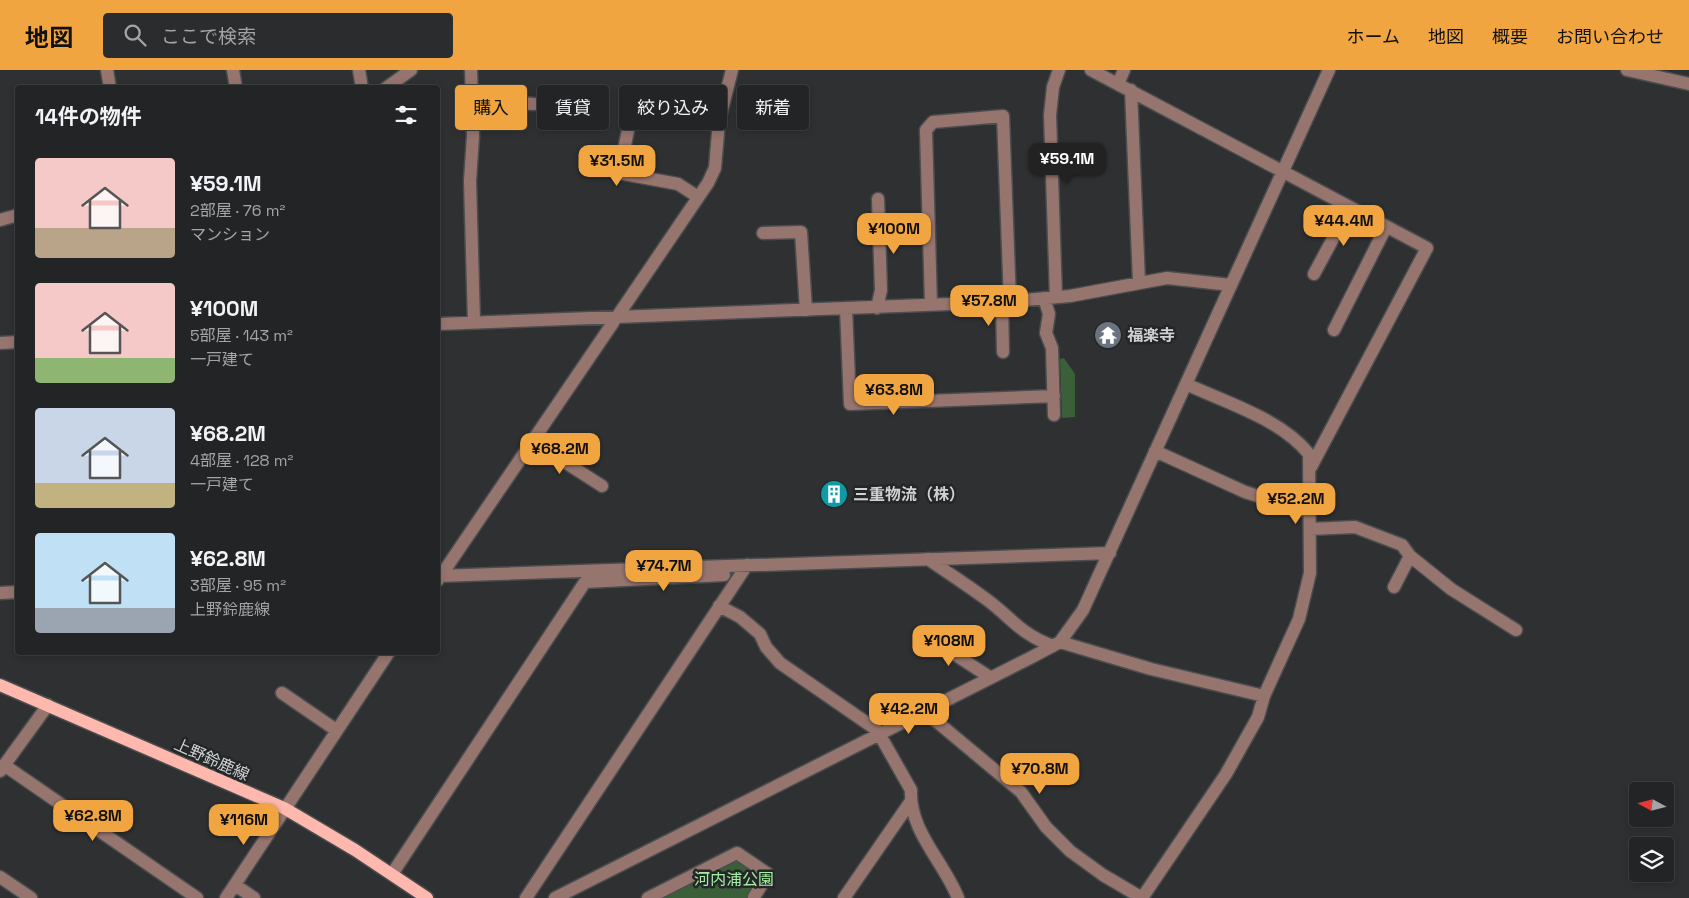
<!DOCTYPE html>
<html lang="ja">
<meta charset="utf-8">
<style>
body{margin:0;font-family:"Space Grotesk","Noto Sans JP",sans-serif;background:#2a2c2e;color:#f1f3f6;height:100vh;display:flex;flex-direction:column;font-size:19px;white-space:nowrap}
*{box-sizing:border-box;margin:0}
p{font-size:16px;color:#a2a4a7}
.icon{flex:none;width:28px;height:28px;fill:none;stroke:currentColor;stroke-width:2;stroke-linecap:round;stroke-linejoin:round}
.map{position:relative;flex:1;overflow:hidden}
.details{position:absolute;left:15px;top:15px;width:425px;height:570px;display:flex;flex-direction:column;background:#222426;border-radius:5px;box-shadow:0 2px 8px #0003,0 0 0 1px #3f4143}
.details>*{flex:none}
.banner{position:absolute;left:455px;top:15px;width:475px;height:45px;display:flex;gap:10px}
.needle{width:32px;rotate:277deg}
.fabs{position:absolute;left:1629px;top:712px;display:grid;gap:10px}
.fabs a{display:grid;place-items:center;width:45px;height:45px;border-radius:5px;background:#222426;box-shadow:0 2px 8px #0003,0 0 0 1px #3f4143;font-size:25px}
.price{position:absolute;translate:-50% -42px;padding:0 11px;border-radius:10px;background:#f1a540;color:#111;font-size:16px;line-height:32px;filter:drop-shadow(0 1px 2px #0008)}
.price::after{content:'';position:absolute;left:50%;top:30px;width:15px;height:11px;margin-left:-8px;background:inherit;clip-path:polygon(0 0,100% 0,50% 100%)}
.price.selected{background:#222;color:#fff}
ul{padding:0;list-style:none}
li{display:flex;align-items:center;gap:15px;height:125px;padding:0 20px}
li span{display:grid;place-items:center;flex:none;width:140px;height:100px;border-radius:5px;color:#555}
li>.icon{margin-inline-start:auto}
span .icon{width:60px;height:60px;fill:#fffc;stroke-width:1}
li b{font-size:21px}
h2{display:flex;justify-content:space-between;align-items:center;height:60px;padding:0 20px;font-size:21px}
.chip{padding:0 18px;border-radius:5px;background:#222426;box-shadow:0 2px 8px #0003,0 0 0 1px #3f4143;font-size:18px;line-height:45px}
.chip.selected{background:#f1a540;color:#111}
header{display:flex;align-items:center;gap:30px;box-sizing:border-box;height:70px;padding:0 25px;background:#f1a540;color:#111}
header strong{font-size:24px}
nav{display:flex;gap:28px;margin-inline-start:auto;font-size:18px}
.search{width:350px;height:45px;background:#2a2c2e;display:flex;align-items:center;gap:12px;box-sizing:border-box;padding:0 18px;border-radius:5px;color:#a2a4a7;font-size:19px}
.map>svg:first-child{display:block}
.green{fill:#3b6039}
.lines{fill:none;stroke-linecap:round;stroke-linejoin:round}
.minor-casing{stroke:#4b4d4f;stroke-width:15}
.major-casing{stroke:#4b4d4f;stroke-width:15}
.minor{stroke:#97756f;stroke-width:12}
.major{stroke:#feb8ad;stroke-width:12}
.labels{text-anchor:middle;stroke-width:5;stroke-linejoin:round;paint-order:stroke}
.poi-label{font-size:16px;font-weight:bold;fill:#d0d1d2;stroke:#242728;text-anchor:start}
.street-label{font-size:16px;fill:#d0d1d2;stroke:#242728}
.park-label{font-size:16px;fill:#a6efa2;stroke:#242728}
</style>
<header>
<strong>地図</strong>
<div class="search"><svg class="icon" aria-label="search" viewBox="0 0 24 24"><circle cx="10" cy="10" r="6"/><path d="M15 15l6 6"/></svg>ここで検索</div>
<nav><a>ホーム</a><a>地図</a><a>概要</a><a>お問い合わせ</a></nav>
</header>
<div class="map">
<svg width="1689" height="828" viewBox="0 0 1689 828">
<rect width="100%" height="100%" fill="#2e3032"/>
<!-- green -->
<path class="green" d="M1064 288 1075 304V347L1062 348 1060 289Z
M737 787 764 805 748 828H653Z"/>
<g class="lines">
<!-- minor casing -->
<g class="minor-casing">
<path id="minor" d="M107 0 110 18
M233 0 236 18
M359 0 362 18
M471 0 473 66 470 111 474 252
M1091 0 1427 178 1311 397
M1627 0 1689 14
M1118 14 1124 0
M386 18 411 0
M1131 20 1139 212
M471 30 534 34
M630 51 619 103 678 114 698 127
M0 150 18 145
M763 163 801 162 806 240
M1314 204 1350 137
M1056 227 1050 45 1053 17 1059 0
M1044 228 1049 244 1046 263 1052 278 1054 345
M1002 232 1003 282
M931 235 926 60 933 52 1003 46 1010 231
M846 238 850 334 1054 326
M877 238 881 220 878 129
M438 254 1002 232 1070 226 1167 208 1231 215
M1334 260 1386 157
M0 273 18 272
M532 371 602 416
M1155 381 1245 422 1309 442
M1310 459 1355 457 1402 475 1410 486 1451 519 1516 560
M928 489C947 502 967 515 986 529 1012 548 1020 564 1053 576
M438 506 1110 483
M438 510 708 113 715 98 719 51 732 0
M1394 517 1410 486
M0 523 18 522
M719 536 740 547 760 564 766 577 780 593 877 660 911 720C909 761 944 792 958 828
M922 563 991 608
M1060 572 1151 599 1264 626
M282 623 336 660
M924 641 1021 722 1046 757 1070 781 1103 805 1142 828
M4 695 197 828
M0 701 48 635
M392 804 585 512 724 505
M0 807 31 828
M235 815 254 828
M226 828 389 582
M526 828 747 495
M555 828 1032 587 1060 572 1083 540 1329 0
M648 828 737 783 768 804 754 827
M844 828 911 731
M1142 828 1226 704 1258 647 1264 626 1299 549 1310 503 1309 384C1281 349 1227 333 1186 314"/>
</g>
<!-- major casing -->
<g class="major-casing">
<path id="major" d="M0 615 284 738 355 780 427 828"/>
</g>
<!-- minor -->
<use href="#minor" class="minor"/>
<!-- major -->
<use href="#major" class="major"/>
</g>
<!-- icons -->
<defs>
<g id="temple-disc" transform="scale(1.4375)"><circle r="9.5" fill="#6b7280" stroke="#242728"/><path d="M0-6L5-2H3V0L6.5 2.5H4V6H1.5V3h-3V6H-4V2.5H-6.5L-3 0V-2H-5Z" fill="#fff"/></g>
<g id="building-disc" transform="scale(1.4375)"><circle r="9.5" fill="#0f9aa8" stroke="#242728"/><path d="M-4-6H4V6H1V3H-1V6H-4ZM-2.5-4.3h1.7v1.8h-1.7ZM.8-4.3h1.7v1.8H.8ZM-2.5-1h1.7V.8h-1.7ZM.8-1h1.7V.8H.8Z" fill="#fff"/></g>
</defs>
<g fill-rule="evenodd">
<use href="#temple-disc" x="1108" y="265"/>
<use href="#building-disc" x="834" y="424"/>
</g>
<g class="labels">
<!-- poi labels -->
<g class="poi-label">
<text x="1127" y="271">福楽寺</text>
<text x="853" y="430">三重物流（株）</text>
</g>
<!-- street labels -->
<g class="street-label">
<text transform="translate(212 689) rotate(24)" y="6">上野鈴鹿線</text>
</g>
<!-- park labels -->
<g class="park-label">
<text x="734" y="815">河内浦公園</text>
</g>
</g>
</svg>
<div class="fabs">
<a><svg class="needle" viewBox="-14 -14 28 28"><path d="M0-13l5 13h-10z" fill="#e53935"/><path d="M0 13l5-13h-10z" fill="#a2a4a7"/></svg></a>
<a><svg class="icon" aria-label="layers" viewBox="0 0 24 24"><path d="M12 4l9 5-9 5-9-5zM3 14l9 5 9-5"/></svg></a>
</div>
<b class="price selected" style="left:1067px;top:115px">¥59.1M</b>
<b class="price" style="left:617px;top:117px">¥31.5M</b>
<b class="price" style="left:1344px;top:177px">¥44.4M</b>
<b class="price" style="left:894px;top:185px">¥100M</b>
<b class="price" style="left:989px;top:257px">¥57.8M</b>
<b class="price" style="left:894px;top:346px">¥63.8M</b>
<b class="price" style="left:560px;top:405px">¥68.2M</b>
<b class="price" style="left:1296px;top:455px">¥52.2M</b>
<b class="price" style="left:664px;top:522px">¥74.7M</b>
<b class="price" style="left:949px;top:597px">¥108M</b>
<b class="price" style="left:909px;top:665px">¥42.2M</b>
<b class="price" style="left:1040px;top:725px">¥70.8M</b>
<b class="price" style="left:93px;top:772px">¥62.8M</b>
<b class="price" style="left:244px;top:776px">¥116M</b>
<div class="banner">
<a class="chip selected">購入</a>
<a class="chip">賃貸</a>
<a class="chip">絞り込み</a>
<a class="chip">新着</a>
</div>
<section class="details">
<h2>14件の物件<svg class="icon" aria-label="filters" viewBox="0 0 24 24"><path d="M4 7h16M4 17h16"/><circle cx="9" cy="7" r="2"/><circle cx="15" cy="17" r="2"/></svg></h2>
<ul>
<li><span style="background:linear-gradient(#f6c9c9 70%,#b9a48a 0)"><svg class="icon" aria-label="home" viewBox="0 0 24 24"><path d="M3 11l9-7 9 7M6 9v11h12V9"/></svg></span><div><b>¥59.1M</b><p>2部屋 · 76 m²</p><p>マンション</p></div></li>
<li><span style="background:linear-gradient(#f6c9c9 75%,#8fb573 0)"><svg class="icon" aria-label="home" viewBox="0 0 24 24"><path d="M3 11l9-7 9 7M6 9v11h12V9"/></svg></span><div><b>¥100M</b><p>5部屋 · 143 m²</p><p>一戸建て</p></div></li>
<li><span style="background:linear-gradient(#c9d6e8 75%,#c2b280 0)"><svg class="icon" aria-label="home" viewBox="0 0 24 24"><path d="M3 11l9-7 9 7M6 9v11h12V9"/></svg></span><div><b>¥68.2M</b><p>4部屋 · 128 m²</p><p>一戸建て</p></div></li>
<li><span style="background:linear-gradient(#bfe0f5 75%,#9aa5b1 0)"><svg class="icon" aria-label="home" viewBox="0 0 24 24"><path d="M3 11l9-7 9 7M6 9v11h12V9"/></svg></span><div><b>¥62.8M</b><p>3部屋 · 95 m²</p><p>上野鈴鹿線</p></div></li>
</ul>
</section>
</div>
